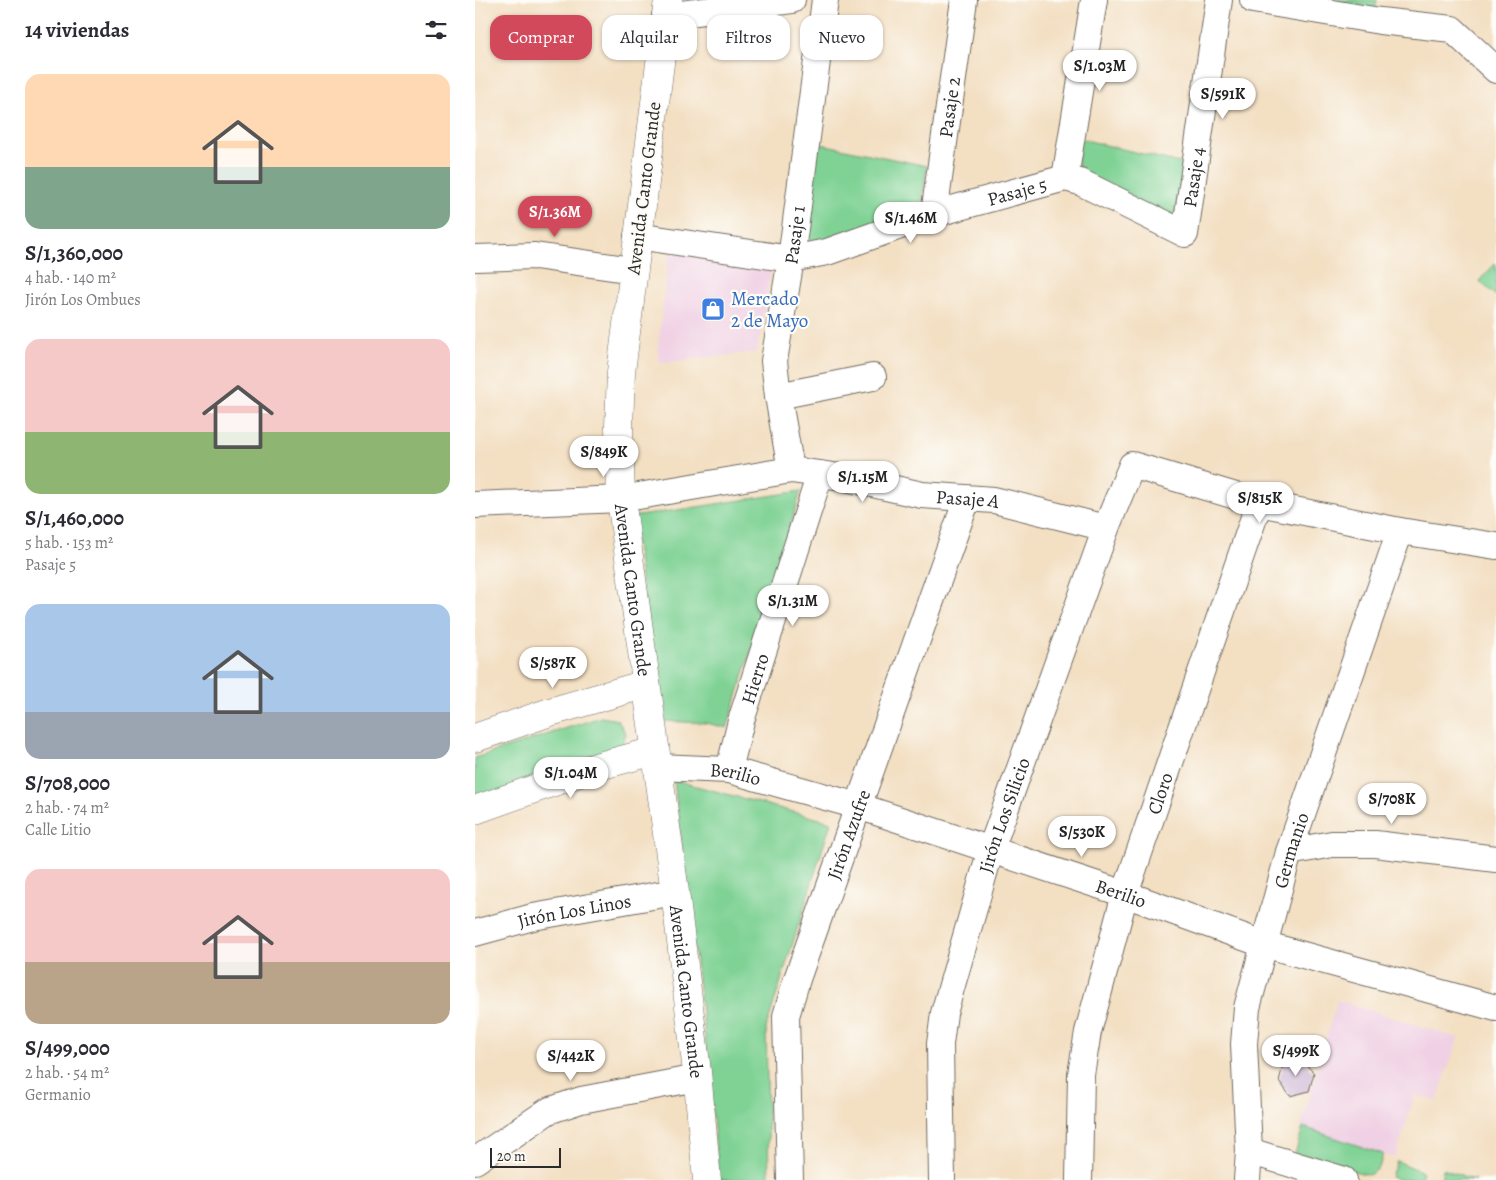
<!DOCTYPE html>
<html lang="es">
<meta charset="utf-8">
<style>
body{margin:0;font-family:Alegreya,serif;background:#f2f2f3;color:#2b2b33;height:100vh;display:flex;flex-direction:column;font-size:19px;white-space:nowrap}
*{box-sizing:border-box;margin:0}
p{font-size:16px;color:#7c7c81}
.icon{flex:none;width:28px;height:28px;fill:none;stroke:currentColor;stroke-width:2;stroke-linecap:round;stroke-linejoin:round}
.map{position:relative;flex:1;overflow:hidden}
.panel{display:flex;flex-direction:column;background:#fff;width:475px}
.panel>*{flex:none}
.banner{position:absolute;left:15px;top:15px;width:475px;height:45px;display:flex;gap:10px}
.scale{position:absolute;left:15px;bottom:12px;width:71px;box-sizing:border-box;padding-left:5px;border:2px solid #2b2b2b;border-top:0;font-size:14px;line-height:18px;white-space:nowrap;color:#2b2b2b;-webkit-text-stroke:4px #fdfcf7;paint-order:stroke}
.price{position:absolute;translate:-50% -42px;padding:0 11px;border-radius:18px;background:#fff;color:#222;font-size:16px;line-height:32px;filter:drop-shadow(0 1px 2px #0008)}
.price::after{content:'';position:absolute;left:50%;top:30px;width:15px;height:11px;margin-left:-8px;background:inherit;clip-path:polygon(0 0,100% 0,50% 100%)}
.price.on{background:#d1495b;color:#fff}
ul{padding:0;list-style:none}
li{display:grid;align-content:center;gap:10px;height:265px;padding:0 25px}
li span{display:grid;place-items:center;height:155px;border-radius:15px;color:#555}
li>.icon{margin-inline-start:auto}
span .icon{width:90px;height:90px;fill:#fffc;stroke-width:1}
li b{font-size:21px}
h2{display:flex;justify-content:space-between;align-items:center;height:60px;padding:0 25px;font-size:21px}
.chip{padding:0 18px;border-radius:15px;background:#fff;box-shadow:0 1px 4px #0004;font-size:18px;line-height:45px}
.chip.on{background:#d1495b;color:#fff}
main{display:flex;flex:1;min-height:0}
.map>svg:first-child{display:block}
.built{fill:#f0d0e4}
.green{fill:#7fd294;stroke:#557e60}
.building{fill:#c2a5cf}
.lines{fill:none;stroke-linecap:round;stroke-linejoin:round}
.minor-casing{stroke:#716a60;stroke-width:28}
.tertiary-casing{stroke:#716a60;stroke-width:29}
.minor{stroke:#fff;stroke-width:26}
.tertiary{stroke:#fff;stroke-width:28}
.labels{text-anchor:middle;stroke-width:4.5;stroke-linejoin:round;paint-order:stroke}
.street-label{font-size:19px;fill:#2b2b2b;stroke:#fdfcf7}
.shop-label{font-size:19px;fill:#366cbe;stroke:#fdfcf7;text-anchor:start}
</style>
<main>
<section class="panel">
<h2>14 viviendas<svg class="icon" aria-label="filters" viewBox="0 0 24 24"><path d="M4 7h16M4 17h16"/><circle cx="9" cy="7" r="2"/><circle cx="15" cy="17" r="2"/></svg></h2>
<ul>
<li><span style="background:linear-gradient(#ffd9b3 60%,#7fa58c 0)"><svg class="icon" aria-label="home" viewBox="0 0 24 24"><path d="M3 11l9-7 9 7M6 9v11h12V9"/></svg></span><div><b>S/1,360,000</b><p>4 hab. · 140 m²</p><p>Jirón Los Ombues</p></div></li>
<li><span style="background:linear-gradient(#f6c9c9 60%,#8fb573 0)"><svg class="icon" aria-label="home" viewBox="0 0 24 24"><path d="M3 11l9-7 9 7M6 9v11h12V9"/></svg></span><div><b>S/1,460,000</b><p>5 hab. · 153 m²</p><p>Pasaje 5</p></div></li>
<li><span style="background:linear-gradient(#a9c7e8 70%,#9aa5b1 0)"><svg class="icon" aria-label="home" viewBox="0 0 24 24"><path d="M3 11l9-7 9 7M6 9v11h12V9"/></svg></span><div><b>S/708,000</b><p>2 hab. · 74 m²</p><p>Calle Litio</p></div></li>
<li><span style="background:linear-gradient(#f6c9c9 60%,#b9a48a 0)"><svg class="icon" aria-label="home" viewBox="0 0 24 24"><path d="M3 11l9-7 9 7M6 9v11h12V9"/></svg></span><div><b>S/499,000</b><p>2 hab. · 54 m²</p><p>Germanio</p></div></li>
</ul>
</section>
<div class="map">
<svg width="1021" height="1180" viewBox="0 0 1021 1180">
<rect width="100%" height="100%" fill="#fdfcf7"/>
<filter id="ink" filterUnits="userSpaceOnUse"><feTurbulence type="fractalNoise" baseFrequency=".02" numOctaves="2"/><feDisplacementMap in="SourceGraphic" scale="10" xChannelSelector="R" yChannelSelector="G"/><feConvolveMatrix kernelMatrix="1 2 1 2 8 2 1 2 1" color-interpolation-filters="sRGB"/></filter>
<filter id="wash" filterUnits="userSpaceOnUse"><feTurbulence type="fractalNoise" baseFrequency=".0096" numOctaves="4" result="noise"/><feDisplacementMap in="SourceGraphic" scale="20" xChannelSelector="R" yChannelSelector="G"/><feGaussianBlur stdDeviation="1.12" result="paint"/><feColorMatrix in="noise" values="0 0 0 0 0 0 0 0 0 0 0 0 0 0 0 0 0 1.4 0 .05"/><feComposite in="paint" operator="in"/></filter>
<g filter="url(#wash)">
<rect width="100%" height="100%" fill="#f3dfc2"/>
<!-- built -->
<path class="built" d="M194 252 296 270 282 352 184 363 183 347Z
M862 1000 983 1038 962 1101 940 1095 920 1158 826 1126Z"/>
<!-- green -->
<path class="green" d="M812 0H902L899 17Z
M602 138 717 166 701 221 604 177Z
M341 143 452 166 444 219 328 253Z
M1021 263V296L1004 281Z
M326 491 252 728 231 723 187 721 157 517Z
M126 717 143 720 151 734 146 748 0 801V758Z
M199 780 356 822 291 1028 294 1180H244L230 1037Z
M828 1127 908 1154 904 1168 894 1175 822 1156 820 1154Z
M922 1161 948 1172 945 1180H925L916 1177Z
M968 1169 1000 1180H966Z"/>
<g id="blocks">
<!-- building -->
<path class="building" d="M826 1059 839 1073 834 1091 815 1096 804 1081 809 1062Z"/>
</g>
</g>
<g filter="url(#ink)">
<use href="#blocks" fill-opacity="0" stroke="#716a60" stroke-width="1"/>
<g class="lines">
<!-- minor casing -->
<g class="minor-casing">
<g id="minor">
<path d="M778 0 905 21 977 29 1021 70"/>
<path d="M190 16 317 0"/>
<path d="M590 178 619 0"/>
<path id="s1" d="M459 214 489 0"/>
<path id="s2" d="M162 236 316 259 352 252 459 214 590 178 605 182 710 234 744 0"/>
<path d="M0 258 60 256 158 270"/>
<path d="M303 396 398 377"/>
<path id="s3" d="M316 470 303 396 299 361 316 259 350 0"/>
<path id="s4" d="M0 505 146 499 316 470 366 477 447 495 519 500 631 528"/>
<path id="s5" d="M183 767 254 770 383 806 650 894 788 944 1021 1008"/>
<path id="s6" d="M254 770 266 721 345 474"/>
<path d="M814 852 857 844H900L1021 859"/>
<path id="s7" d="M0 933 58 917 200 892"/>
<path d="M774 1151 869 1180"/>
<path d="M0 1161 73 1111 106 1100 222 1078"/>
<path id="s8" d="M315 1180 311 1016 322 979 492 499"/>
<path id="s9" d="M467 1180 465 1044 469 1013 516 849 631 528 657 465 784 503 925 531 1021 546"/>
<path id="s10" d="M604 1180 606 1074 613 1032 650 894 784 503"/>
<path id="s11" d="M772 1180 774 1151 769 1044 772 1008 814 852 925 531"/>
</g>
</g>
<!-- tertiary casing -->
<g class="tertiary-casing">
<g id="tertiary">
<path id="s12" d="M193 0 146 372 144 427 146 499 200 892 222 1072 232 1180"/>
<path d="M0 738 75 712 171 684"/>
<path d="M0 810 124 766 180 751"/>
</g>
</g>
<!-- minor -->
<use href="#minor" class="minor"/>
<!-- tertiary -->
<use href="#tertiary" class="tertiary"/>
</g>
</g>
<!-- icons -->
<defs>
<g id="shop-square" transform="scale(1.25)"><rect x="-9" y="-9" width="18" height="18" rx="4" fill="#3f7fe0" stroke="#fdfcf7"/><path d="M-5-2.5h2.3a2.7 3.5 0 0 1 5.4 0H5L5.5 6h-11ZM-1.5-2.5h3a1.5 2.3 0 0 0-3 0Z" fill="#fff"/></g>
</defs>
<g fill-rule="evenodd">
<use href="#shop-square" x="238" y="309"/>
</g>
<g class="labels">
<!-- street labels -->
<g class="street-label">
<text dy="7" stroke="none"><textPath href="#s1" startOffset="108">Pasaje 2</textPath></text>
<text dy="7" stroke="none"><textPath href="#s2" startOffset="632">Pasaje 4</textPath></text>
<text transform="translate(168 188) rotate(-83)" y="7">Avenida Canto Grande</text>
<text dy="7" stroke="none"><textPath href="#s2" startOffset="392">Pasaje 5</textPath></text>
<text dy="7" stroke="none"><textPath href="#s3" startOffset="238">Pasaje 1</textPath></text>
<text dy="7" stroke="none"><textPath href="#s4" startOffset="498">Pasaje A</textPath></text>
<text dy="7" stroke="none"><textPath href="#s12" startOffset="594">Avenida Canto Grande</textPath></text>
<text dy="7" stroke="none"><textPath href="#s6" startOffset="95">Hierro</textPath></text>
<text dy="7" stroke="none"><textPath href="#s5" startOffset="78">Berilio</textPath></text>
<text dy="7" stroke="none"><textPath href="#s10" startOffset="398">Cloro</textPath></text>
<text dy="7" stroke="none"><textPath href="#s9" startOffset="374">Jirón Los Silicio</textPath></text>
<text dy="7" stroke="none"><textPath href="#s8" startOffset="356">Jirón Azufre</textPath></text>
<text dy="7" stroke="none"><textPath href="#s11" startOffset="336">Germanio</textPath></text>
<text dy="7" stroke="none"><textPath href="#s5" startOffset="482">Berilio</textPath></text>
<text dy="7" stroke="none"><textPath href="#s7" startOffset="102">Jirón Los Linos</textPath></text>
<text dy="7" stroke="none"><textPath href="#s12" startOffset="999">Avenida Canto Grande</textPath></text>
</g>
<!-- shop labels -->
<g class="shop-label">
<text x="256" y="305">Mercado<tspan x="256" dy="22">2 de Mayo</tspan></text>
</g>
</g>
</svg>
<div class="scale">20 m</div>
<b class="price" style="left:625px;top:92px">S/1.03M</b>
<b class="price" style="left:748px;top:120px">S/591K</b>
<b class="price on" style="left:80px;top:238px">S/1.36M</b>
<b class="price" style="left:436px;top:244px">S/1.46M</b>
<b class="price" style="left:129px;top:478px">S/849K</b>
<b class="price" style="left:388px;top:503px">S/1.15M</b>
<b class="price" style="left:785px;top:524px">S/815K</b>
<b class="price" style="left:318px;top:627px">S/1.31M</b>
<b class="price" style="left:78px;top:689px">S/587K</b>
<b class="price" style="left:96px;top:799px">S/1.04M</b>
<b class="price" style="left:917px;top:825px">S/708K</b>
<b class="price" style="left:607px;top:858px">S/530K</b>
<b class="price" style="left:821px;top:1077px">S/499K</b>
<b class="price" style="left:96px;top:1082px">S/442K</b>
<div class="banner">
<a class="chip on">Comprar</a>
<a class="chip">Alquilar</a>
<a class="chip">Filtros</a>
<a class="chip">Nuevo</a>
</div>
</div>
</main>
